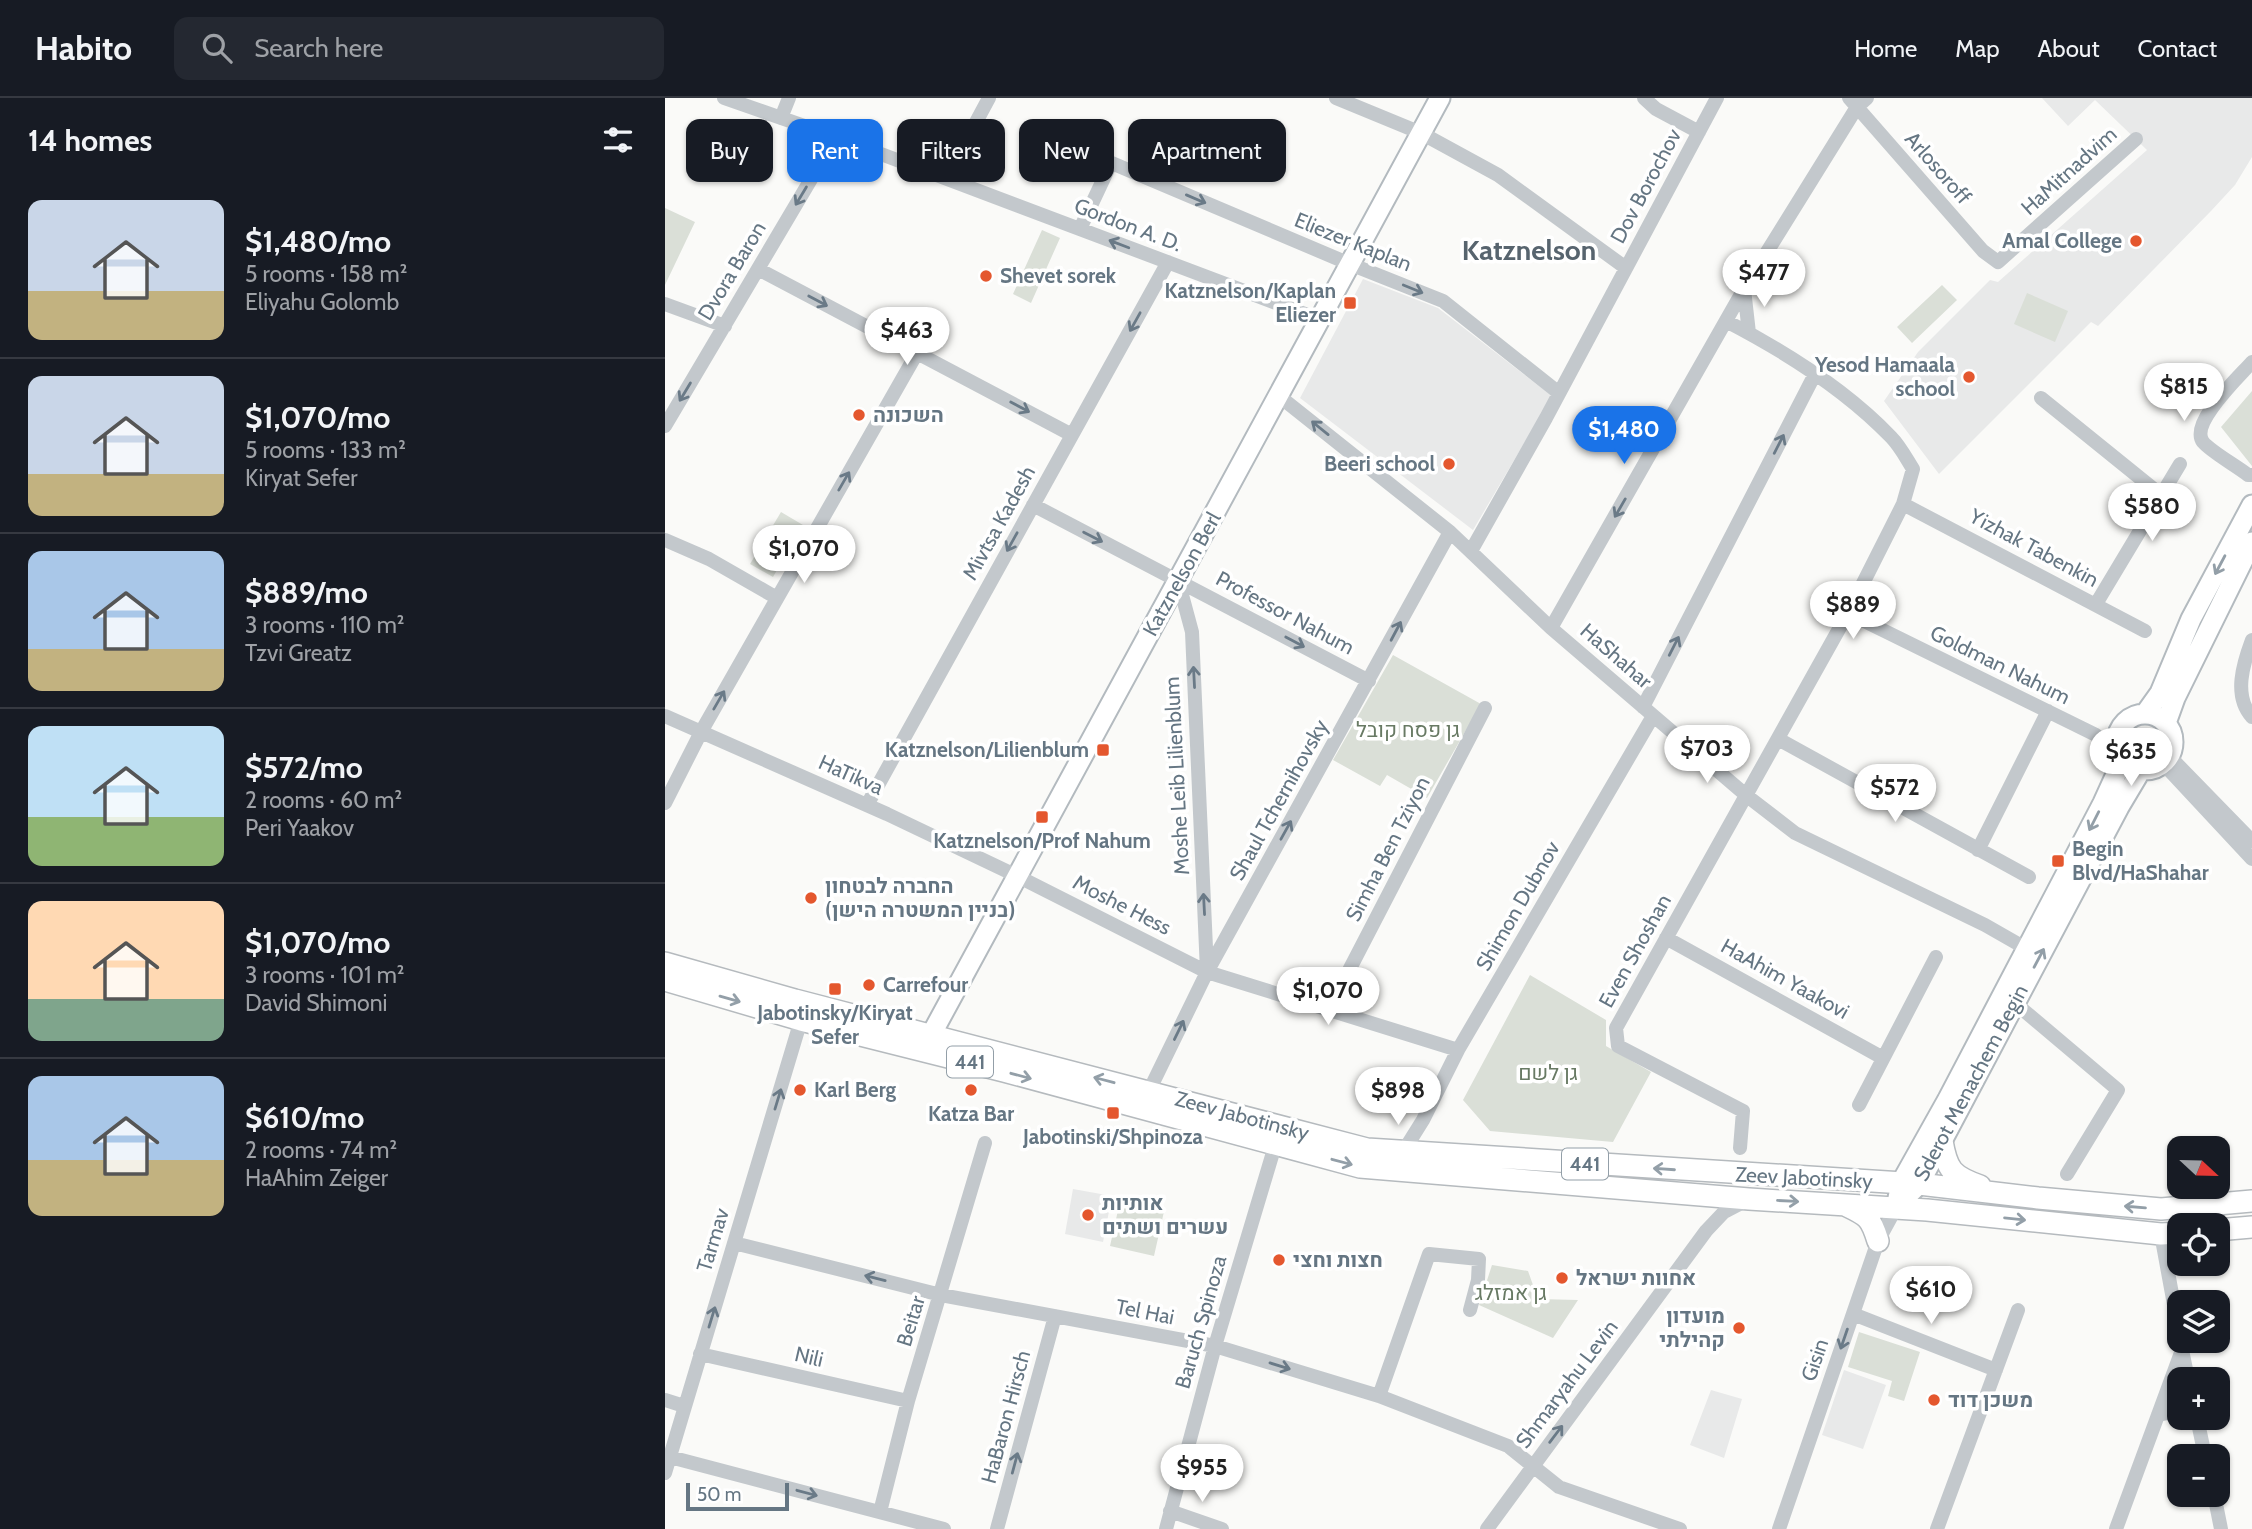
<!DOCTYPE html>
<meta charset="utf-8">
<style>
body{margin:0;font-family:Cabin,Heebo,sans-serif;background:#242831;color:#f1f3f6;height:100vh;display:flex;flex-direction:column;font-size:26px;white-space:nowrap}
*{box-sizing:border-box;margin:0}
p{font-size:23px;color:#9ea1a6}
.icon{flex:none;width:38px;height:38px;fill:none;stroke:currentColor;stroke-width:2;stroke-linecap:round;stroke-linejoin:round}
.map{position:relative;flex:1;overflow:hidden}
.drawer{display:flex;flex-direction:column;background:#171b24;width:665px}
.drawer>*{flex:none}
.hud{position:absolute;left:21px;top:21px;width:665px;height:63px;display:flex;gap:14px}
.needle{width:46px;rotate:112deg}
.buttons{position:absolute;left:1502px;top:1038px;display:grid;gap:14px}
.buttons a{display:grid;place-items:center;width:63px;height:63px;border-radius:14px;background:#171b24;box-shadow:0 2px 5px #0004;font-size:35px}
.scale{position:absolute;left:21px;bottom:18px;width:103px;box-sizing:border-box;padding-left:7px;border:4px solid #657683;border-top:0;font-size:19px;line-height:24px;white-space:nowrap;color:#657683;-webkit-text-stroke:5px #fff;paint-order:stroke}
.price{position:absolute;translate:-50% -60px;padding:0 16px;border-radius:24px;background:#fff;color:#222;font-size:23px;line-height:46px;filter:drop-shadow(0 2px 4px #0008)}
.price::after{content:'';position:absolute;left:50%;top:42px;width:21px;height:16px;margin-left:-10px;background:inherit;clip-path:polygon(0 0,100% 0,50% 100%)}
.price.on{background:#1a73e8;color:#fff}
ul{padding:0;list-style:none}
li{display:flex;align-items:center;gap:21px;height:175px;padding:0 28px}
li+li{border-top:2px solid #363941}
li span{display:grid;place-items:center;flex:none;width:196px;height:140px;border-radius:14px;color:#555}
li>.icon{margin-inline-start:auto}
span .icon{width:84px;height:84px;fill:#fffc;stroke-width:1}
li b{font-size:30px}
h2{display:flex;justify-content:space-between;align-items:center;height:84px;padding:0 28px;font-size:30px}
.chip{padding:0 24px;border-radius:14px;background:#171b24;box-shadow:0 2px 5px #0004;font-size:24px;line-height:63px}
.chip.on{background:#1a73e8;color:#fff}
header{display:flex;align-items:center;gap:42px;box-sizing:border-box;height:98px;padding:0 35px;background:#171b24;border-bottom:2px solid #363941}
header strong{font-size:33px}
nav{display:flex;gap:38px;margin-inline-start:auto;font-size:24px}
.search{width:490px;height:63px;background:#242831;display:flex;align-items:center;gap:18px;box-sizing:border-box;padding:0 24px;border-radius:14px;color:#9ea1a6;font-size:26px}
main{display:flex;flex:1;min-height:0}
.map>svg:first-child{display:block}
.built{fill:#e8e9e9}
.green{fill:#dadfd7}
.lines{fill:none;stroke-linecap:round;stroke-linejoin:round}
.secondary-casing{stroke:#b3babf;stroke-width:23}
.primary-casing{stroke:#b5babe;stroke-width:24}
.street{stroke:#c3c8cc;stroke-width:14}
.secondary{stroke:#fff;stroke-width:19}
.primary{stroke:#fff;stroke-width:21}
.oneway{stroke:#6a7a87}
.oneway2{stroke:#939fa8}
.poi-dot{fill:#e4572e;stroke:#fff;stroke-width:2.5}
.labels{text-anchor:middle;stroke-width:7;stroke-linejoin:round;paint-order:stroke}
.shield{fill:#fff;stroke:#939fa8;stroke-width:2}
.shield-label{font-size:19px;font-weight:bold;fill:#657683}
.street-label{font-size:21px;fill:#657683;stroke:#fff}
.poi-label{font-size:21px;font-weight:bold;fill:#657683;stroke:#fff;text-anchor:start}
.park-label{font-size:21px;fill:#687a64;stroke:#fff}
.district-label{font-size:28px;font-weight:bold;fill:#57646e;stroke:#fff}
</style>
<header>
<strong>Habito</strong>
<div class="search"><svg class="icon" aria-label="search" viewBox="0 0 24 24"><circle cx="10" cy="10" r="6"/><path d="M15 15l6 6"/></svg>Search here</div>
<nav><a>Home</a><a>Map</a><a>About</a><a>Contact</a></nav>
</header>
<main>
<section class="drawer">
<h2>14 homes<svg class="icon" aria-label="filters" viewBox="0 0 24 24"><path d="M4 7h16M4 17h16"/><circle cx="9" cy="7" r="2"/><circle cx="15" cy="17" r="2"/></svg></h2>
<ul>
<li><span style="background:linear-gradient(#c9d6e8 65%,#c2b280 0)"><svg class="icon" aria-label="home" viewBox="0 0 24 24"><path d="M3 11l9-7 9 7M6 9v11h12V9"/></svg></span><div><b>$1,480/mo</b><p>5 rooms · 158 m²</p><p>Eliyahu Golomb</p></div></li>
<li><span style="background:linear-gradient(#c9d6e8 70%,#c2b280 0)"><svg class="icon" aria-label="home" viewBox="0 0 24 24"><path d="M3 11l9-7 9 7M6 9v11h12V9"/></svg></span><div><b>$1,070/mo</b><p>5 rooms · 133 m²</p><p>Kiryat Sefer</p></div></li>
<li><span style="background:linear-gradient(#a9c7e8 70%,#c2b280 0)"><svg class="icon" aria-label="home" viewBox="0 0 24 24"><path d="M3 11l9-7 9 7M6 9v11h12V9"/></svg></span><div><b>$889/mo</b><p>3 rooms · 110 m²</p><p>Tzvi Greatz</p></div></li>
<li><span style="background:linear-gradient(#bfe0f5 65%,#8fb573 0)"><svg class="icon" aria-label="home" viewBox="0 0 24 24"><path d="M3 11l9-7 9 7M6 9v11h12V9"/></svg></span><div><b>$572/mo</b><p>2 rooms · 60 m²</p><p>Peri Yaakov</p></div></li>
<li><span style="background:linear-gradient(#ffd9b3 70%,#7fa58c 0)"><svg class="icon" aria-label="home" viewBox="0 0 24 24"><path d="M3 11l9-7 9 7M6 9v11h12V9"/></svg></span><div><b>$1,070/mo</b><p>3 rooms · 101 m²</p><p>David Shimoni</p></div></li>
<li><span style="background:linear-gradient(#a9c7e8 60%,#c2b280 0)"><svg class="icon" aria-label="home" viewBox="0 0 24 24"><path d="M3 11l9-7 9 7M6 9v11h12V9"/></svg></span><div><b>$610/mo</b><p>2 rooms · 74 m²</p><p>HaAhim Zeiger</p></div></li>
</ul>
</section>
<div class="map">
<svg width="1587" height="1431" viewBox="0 0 1587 1431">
<rect width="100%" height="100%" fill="#fafaf8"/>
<!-- built -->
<path class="built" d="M1377 0H1587V59L1570 87 1546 113 1433 228 1426 224 1274 376 1219 303 1253 254 1325 182 1333 184 1482 52 1430 2 1403 28Z
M698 181 773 210 887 298 808 432 635 300Z
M408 1091 447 1098 438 1144 400 1136Z
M1179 1272 1221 1287 1198 1351 1157 1337Z
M1046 1292 1077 1301 1059 1360 1025 1347Z"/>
<!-- green -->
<path class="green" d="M0 110 30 124 0 187Z
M377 132 395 140 366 205 348 196Z
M1277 187 1292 202 1247 245 1232 229Z
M1362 195 1403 213 1390 244 1349 226Z
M1587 293V368L1556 329Z
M116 414 138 427 108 479 85 466Z
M728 557 816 606 762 700 722 677 715 688 668 662Z
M865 877 941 922V948L986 974 948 1044 825 1033 798 1002Z
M456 1099 500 1109 489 1158 445 1148Z
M827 1167 863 1173 873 1201 913 1202 888 1240 814 1207Z
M1194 1234 1255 1254 1239 1303 1223 1298 1227 1283 1183 1269Z"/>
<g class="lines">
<!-- secondary casing -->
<g class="secondary-casing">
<path id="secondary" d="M1480 616 1495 595 1526 521 1587 407
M1452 644a28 28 0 1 1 56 0a28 28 0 1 1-56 0Z
M1501 625 1510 600 1587 444
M260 952 266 937 775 0
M1244 1096 1254 1086 1269 1058 1454 709 1476 672
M1231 1110 1236 1085 1283 1001 1391 795 1438 705 1458 661"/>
</g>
<!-- primary casing -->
<g class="primary-casing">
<path id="primary" d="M0 865 130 902 702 1051 1254 1086 1373 1100 1496 1111 1587 1103
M0 882 136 922 339 973 695 1069 1084 1101 1262 1112 1496 1136 1514 1135
M1277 1043C1282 1072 1287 1078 1315 1088
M1182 1108C1203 1118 1206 1120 1213 1143
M1552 1132 1587 1129"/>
</g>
<!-- street -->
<path class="street" d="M59 0 171 39 656 222
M671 0 756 35 833 77 961 170
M979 0 991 11 1034 34
M1184 0 1318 153 1333 164 1471 41
M116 20 124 0
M391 57 397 44 685 166 778 203 894 295
M281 80 324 0
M415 131 446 65
M93 171 407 337
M1079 191 1084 235
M0 206 60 228
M1061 223C1119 253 1180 291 1226 339 1235 348 1241 360 1248 371L1238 406 1183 515 951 930 953 948 1078 1013 1075 1050
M1587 264C1574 279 1524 325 1538 344 1545 353 1573 369 1583 377H1587
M614 298 785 434 886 530 1082 698 1130 735 1320 827 1362 851
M1376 300 1496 397
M0 328 171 39
M1238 406 1480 533
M368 407 704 583
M0 442 44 461 112 500
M806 453 881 320 1052 0
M513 482 527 534 542 873
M1431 506 1515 366
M1183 515 1431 637
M886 530 1079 191 1192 9 1202 0
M1587 542C1578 566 1568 598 1587 619
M978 609 1150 276
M0 618 222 716 352 778 542 874 793 952
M1113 641 1364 779
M1505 655 1510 664 1587 743
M1496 667 1505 673 1587 761
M0 705 36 634 252 255
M202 707 503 164
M1313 752 1383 613
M1001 840 1218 960
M1350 905 1453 992 1402 1076
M664 911 820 610
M484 993 542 874 785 434
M1194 1007 1271 859
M738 1054 758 1022 793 952 988 618
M1496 1136 1514 1234
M69 1145 276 1197 550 1248 714 1298 843 1348 894 1389 1015 1431
M1188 1216 1331 1272
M1517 1252 1523 1281
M35 1256 243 1303
M714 1298 764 1156 814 1161 813 1182 805 1212
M0 1302 19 1308
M1493 1317 1508 1314 1514 1315
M1532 1320 1540 1358
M5 1359 279 1431
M0 1375 136 922
M1549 1396 1556 1431
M505 1413 557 1431
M215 1414 243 1303 320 1045
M332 1431 390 1218
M501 1431 550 1248 612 1041
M822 1431 1041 1133 1059 1114 1082 1102
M1114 1431 1213 1143 1231 1110
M1272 1431 1353 1212
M1451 1431 1517 1252"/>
<!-- secondary -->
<use href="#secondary" class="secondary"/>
<!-- primary -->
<use href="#primary" class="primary"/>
</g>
<!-- one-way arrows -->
<defs><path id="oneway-shaft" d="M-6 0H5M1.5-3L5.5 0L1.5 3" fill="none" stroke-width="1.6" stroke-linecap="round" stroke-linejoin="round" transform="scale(1.75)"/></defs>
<g class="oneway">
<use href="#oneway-shaft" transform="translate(136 98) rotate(121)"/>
<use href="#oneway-shaft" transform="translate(531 101) rotate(23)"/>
<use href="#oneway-shaft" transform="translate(454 146) rotate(-159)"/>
<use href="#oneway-shaft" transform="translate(748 191) rotate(22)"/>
<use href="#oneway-shaft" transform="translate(153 203) rotate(28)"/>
<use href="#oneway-shaft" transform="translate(470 224) rotate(119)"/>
<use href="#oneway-shaft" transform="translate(20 294) rotate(121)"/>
<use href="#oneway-shaft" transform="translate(355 309) rotate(28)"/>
<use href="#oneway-shaft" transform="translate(655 330) rotate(-141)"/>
<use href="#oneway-shaft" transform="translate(1114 346) rotate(-63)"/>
<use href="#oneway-shaft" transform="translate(179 383) rotate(-60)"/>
<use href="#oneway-shaft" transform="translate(955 410) rotate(120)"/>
<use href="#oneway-shaft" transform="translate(428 439) rotate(27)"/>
<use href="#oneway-shaft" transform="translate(347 444) rotate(119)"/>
<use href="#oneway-shaft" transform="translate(731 533) rotate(-62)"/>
<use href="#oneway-shaft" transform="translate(630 544) rotate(28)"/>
<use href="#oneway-shaft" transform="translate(1009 548) rotate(-63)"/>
<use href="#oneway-shaft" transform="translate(529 579) rotate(-93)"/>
<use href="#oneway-shaft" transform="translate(54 602) rotate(-60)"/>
<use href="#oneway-shaft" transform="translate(621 732) rotate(-61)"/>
<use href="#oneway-shaft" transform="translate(539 806) rotate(-93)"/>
<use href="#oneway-shaft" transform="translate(514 932) rotate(-64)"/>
<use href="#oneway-shaft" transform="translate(113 1001) rotate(-73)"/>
<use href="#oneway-shaft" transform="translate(210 1180) rotate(-166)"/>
<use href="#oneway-shaft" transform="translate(47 1219) rotate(-73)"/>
<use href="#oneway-shaft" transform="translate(1179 1241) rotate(109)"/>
<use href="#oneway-shaft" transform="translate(615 1268) rotate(17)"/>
<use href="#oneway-shaft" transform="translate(891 1336) rotate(-53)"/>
<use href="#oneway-shaft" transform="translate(350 1365) rotate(-75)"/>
<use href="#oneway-shaft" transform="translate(142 1395) rotate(15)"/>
</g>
<g class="oneway2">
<use href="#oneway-shaft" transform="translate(1555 467) rotate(118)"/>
<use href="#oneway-shaft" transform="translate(1429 723) rotate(117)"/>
<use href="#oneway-shaft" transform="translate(1374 860) rotate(-62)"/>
<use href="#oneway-shaft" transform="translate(65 901) rotate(16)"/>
<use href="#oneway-shaft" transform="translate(356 978) rotate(15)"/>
<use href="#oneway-shaft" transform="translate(439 982) rotate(-165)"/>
<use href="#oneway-shaft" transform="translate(677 1064) rotate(15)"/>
<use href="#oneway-shaft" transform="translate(999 1071) rotate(-176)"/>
<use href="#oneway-shaft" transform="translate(1123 1103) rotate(3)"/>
<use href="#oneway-shaft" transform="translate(1470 1109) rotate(-175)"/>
<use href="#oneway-shaft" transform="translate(1350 1121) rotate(6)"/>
</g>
<!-- markers -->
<g class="poi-dot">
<circle cx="1471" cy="143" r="7"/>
<circle cx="321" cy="178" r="7"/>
<rect x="678" y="198" width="14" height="14" rx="3.5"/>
<circle cx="1304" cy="279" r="7"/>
<circle cx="194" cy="317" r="7"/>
<circle cx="784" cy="366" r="7"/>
<rect x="431" y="645" width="14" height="14" rx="3.5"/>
<rect x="370" y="712" width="14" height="14" rx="3.5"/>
<rect x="1386" y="756" width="14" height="14" rx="3.5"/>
<circle cx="146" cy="800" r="7"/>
<circle cx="204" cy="887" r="7"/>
<rect x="163" y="884" width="14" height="14" rx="3.5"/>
<circle cx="135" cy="992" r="7"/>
<circle cx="306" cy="992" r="7"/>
<rect x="441" y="1008" width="14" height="14" rx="3.5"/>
<circle cx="423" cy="1117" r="7"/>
<circle cx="614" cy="1162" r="7"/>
<circle cx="897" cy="1180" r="7"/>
<circle cx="1074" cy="1230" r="7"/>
<circle cx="1269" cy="1302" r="7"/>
</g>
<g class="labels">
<!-- shield labels -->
<g class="shield">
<rect x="282" y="948.5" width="46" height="31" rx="5"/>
<rect x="897" y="1050.5" width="46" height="31" rx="5"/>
</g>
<g class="shield-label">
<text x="305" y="971">441</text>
<text x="920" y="1073">441</text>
</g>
<!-- street labels -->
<g class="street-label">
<text transform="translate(1273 70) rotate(49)" y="7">Arlosoroff</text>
<text transform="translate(1404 73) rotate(-42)" y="7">HaMitnadvim</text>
<text transform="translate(981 88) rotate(-62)" y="7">Dov Borochov</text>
<text transform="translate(463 127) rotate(21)" y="7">Gordon A. D.</text>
<text transform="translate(688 144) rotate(22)" y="7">Eliezer Kaplan</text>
<text transform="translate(67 173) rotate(-59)" y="7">Dvora Baron</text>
<text transform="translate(334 425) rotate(-61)" y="7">Mivtsa Kadesh</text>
<text transform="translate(1369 450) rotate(28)" y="7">Yizhak Tabenkin</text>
<text transform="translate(517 476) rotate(-61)" y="7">Katznelson Berl</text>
<text transform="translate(620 515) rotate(28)" y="7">Professor Nahum</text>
<text transform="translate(951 558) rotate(41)" y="7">HaShahar</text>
<text transform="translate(1335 567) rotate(26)" y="7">Goldman Nahum</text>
<text transform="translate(186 677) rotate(24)" y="7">HaTikva</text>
<text transform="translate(512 678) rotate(-93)" y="7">Moshe Leib Lilienblum</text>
<text transform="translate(614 702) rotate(-61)" y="7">Shaul Tchernihovsky</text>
<text transform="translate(723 751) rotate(-63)" y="7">Simha Ben Tziyon</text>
<text transform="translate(457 807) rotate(27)" y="7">Moshe Hess</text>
<text transform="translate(853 808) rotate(-60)" y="7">Shimon Dubnov</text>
<text transform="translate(970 853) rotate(-61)" y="7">Even Shoshan</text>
<text transform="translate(1120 881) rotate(29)" y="7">HaAhim Yaakovi</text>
<text transform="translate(1306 985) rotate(-62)" y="7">Sderot Menachem Begin</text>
<text transform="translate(577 1018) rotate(15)" y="7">Zeev Jabotinsky</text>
<text transform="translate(1139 1080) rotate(3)" y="7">Zeev Jabotinsky</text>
<text transform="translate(48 1142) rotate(-73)" y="7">Tarmav</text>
<text transform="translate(480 1214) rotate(11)" y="7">Tel Hai</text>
<text transform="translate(246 1223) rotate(-73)" y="7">Beitar</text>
<text transform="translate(536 1224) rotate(-74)" y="7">Baruch Spinoza</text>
<text transform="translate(144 1259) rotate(13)" y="7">Nili</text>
<text transform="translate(1150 1262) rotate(-71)" y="7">Gisin</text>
<text transform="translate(902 1286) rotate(-53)" y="7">Shmaryahu Levin</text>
<text transform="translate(341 1319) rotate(-75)" y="7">HaBaron Hirsch</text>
</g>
<!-- poi labels -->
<g class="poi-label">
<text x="1457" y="150" text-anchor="end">Amal College</text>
<text x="335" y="185">Shevet sorek</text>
<text x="671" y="200" text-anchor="end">Katznelson/Kaplan<tspan x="671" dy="24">Eliezer</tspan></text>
<text x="1290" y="274" text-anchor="end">Yesod Hamaala<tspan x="1290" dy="24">school</tspan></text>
<text x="208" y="324">השכונה</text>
<text x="770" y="373" text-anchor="end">Beeri school</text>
<text x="424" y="659" text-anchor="end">Katznelson/Lilienblum</text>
<text x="377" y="750" text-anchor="middle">Katznelson/Prof Nahum</text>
<text x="1407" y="758">Begin<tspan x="1407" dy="24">Blvd/HaShahar</tspan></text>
<text x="160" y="795">החברה לבטחון<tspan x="160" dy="24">(בניין המשטרה הישן)</tspan></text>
<text x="218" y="894">Carrefour</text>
<text x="170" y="922" text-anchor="middle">Jabotinsky/Kiryat<tspan x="170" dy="24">Sefer</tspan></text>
<text x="149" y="999">Karl Berg</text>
<text x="306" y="1023" text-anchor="middle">Katza Bar</text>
<text x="448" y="1046" text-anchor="middle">Jabotinski/Shpinoza</text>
<text x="437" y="1112">אותיות<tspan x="437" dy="24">עשרים ושתים</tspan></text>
<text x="628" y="1169">חצות וחצי</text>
<text x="911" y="1187">אחוות ישראל</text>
<text x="1060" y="1225" text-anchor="end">מועדון<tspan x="1060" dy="24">קהילתי</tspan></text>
<text x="1283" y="1309">משכן דוד</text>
</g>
<!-- park labels -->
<g class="park-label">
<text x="743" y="639">גן פסח קובל</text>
<text x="883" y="982">גן לשם</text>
<text x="846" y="1202">גן אמזלג</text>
</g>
<!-- district labels -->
<g class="district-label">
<text x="864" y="162">Katznelson</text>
</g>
</g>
</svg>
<div class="buttons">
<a><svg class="needle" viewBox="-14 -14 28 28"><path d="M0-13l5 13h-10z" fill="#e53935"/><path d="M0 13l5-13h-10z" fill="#9ea1a6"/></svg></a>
<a><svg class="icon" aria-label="locate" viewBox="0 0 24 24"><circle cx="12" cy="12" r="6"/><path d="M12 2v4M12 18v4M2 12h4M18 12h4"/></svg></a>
<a><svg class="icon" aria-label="layers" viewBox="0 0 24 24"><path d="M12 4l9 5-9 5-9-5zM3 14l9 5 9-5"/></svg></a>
<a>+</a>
<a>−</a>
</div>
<div class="scale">50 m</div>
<b class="price" style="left:1099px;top:211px">$477</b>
<b class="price" style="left:242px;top:269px">$463</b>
<b class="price" style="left:1519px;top:325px">$815</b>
<b class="price on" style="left:959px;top:368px">$1,480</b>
<b class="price" style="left:1487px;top:445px">$580</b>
<b class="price" style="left:139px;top:487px">$1,070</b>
<b class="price" style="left:1188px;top:543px">$889</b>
<b class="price" style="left:1042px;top:687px">$703</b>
<b class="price" style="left:1466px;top:690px">$635</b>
<b class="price" style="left:1230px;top:726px">$572</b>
<b class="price" style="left:663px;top:929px">$1,070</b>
<b class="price" style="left:733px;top:1029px">$898</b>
<b class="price" style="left:1266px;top:1228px">$610</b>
<b class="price" style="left:537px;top:1406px">$955</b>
<div class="hud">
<a class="chip">Buy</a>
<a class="chip on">Rent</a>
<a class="chip">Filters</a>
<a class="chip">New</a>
<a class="chip">Apartment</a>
</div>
</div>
</main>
